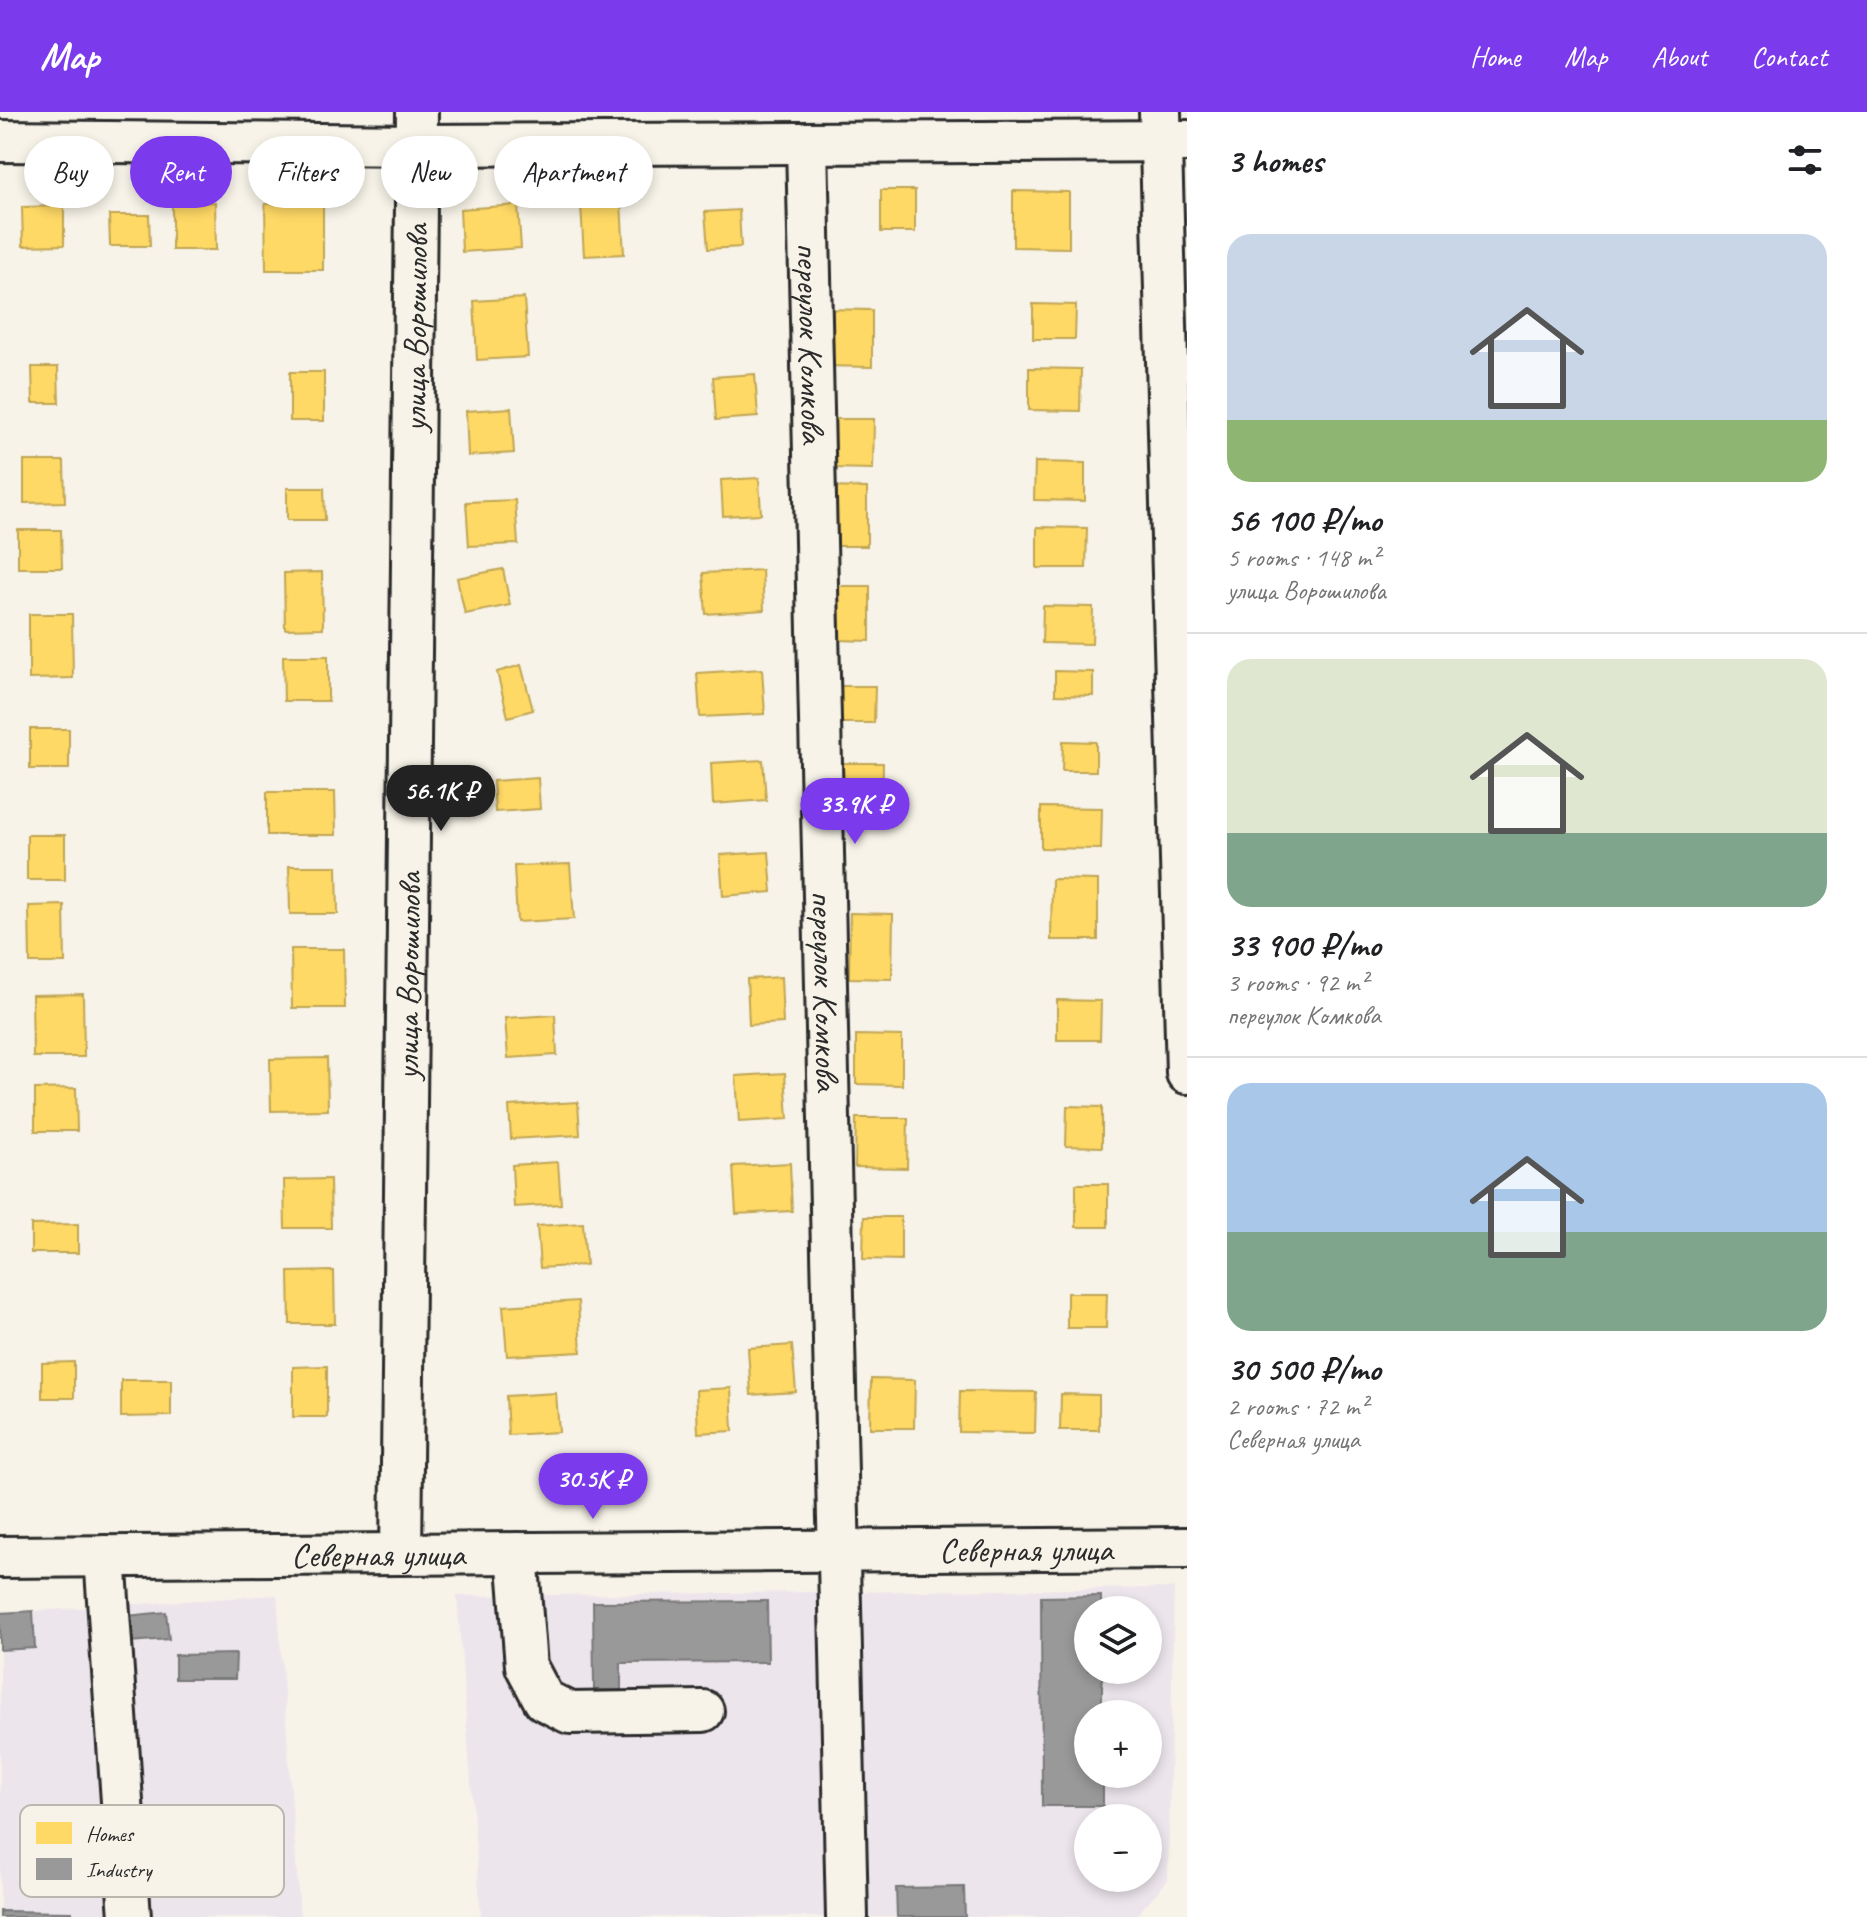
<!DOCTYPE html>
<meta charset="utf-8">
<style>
body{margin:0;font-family:Caveat,sans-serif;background:#f6f6f6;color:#202124;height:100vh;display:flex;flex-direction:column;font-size:30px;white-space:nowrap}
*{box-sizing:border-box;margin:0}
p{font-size:26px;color:#757577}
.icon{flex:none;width:44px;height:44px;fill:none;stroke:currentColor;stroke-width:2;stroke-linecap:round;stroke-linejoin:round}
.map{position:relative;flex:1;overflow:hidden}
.sheet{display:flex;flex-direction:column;background:#fff;width:680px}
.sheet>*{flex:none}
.banner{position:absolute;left:24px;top:24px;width:760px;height:72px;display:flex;gap:16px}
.controls{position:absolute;left:1074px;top:1484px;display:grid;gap:16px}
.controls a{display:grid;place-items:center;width:88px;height:88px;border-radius:50%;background:#fff;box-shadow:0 4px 12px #0003;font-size:40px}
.price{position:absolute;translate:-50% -68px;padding:0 18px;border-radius:28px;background:#7c3aed;color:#fff;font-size:26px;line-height:52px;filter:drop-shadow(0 2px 4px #0008)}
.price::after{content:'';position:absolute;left:50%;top:48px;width:24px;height:18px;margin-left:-12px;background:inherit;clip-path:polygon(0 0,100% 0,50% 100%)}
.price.active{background:#222;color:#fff}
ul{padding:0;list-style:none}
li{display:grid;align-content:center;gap:16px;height:424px;padding:0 40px}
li+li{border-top:2px solid #e0e0e0}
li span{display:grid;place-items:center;height:248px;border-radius:24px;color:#555}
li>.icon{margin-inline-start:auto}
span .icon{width:144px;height:144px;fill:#fffc;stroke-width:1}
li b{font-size:34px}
h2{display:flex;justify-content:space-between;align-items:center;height:96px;padding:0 40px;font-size:34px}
.tag{padding:0 28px;border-radius:36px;background:#fff;box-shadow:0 4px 12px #0003;font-size:28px;line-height:72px}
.tag.active{background:#7c3aed;color:#fff}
header{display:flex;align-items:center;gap:48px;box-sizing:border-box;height:112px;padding:0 40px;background:#7c3aed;color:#fff}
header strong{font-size:38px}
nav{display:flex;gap:44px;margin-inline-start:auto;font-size:28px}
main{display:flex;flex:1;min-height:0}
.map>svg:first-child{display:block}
.built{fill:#ede5ec;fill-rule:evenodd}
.homes{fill:#ffd966;stroke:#bfa554;stroke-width:2}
.industry{fill:#999;stroke:#787878;stroke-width:2}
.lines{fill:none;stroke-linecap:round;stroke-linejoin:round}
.minor-casing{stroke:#2b2b2b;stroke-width:46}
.minor{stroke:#f7f3e8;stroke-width:40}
.labels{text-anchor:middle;stroke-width:8;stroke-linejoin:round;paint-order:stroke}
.street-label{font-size:34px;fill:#2b2b2b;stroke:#f7f3e8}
.key{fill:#f7f3e8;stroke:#bab7af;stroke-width:2}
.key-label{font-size:22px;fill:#2b2b2b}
</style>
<header>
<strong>Map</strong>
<nav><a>Home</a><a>Map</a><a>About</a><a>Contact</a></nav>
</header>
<main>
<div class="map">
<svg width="1187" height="1805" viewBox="0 0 1187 1805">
<rect width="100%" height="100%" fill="#f7f3e8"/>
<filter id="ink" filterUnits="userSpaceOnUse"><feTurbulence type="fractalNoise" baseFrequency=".0125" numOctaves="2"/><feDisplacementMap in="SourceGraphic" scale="16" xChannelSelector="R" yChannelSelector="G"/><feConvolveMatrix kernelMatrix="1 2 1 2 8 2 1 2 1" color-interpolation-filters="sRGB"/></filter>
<g filter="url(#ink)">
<!-- built -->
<path class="built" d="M1174 1476 1168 1768 1135 1805H481L457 1484ZM1088 1498H1148V1558H1088ZM1088 1602H1148V1662H1088ZM1088 1706H1148V1766H1088Z
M277 1483 300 1805H72L71 1800 0 1799V1538L35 1536 33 1499Z"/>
<!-- homes -->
<path class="homes" d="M881 78H915V120H881Z
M1013 79 1069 80V136L1013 135Z
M215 90 216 138H172V91Z
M621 91 624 142 584 144 581 93Z
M265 92H323V158H266Z
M518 93 521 136 462 140 460 97Z
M64 94V133L23 134 22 95Z
M739 98 741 135 708 137 705 100Z
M109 103H149L150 134H110Z
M524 186 528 245 477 248 474 189Z
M1033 192 1076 193 1075 227H1033Z
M823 197 872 198V255L822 254Z
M32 255H58L59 291H33Z
M1029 256 1081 257 1080 299 1029 298Z
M290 260H324V309H290Z
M755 262 758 305 716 308 713 265Z
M511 296 514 341 468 344 466 299Z
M830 307H874L873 357 830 356Z
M24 349H64L65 390 24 391Z
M1035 350 1085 351V389L1034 388Z
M759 366 761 402 723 404 721 368Z
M827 375 867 376V434H826Z
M287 376H324L325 408H287Z
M515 388 518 432 469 434 466 390Z
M1037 415 1087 416 1086 456H1037Z
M18 418H61L62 456H18Z
M503 457 510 493 465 502 457 466Z
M762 458 764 498 706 502 703 461Z
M322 460 323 516 285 517 284 461Z
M838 474H870V529L837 528Z
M1043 494 1093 495 1092 532 1042 531Z
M29 502H72L73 566 29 567Z
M283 544H328V589H284Z
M521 553 533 598 508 605 497 560Z
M762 557 765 602 700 605 697 561Z
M1055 559 1093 560V584L1055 583Z
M837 574H875L874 611H837Z
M30 617H69V657H30Z
M1063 629 1096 630V659H1062Z
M763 648 766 688 713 692 711 651Z
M838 651H883L882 701 838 700Z
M538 666 540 697 495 700 493 669Z
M267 680H335L336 723H267Z
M1041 695 1102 696 1101 737 1041 736Z
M27 723H65V768H27Z
M769 740 772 780 723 784 720 743Z
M570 752 574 807 517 810 514 754Z
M289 754H337L338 802H290Z
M1052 767 1098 768V828H1051Z
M64 793 65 851H30L29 794Z
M850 801 893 802 892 867 849 866Z
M291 837H344L345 896H292Z
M781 865 783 911 749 913 747 867Z
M83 882 84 945H33L32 883Z
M1057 888 1101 889 1100 928H1057Z
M555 903 557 943 508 946 505 906Z
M856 923 902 924V973L856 972Z
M327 946 328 998 271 999 270 947Z
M785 961 788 1007 739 1010 736 964Z
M76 976 77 1019H35V977Z
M578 990 580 1023 511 1027 509 994Z
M1067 994 1102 995V1035L1066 1034Z
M856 1006H908L907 1056 855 1055Z
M558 1050 561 1092 514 1095 512 1053Z
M790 1051 792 1099 736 1102 733 1054Z
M330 1067 331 1116H285L284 1068Z
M1076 1072H1108V1115H1076Z
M864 1105H901V1148L863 1147Z
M583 1111 586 1153 540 1156 537 1114Z
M78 1112V1141H31V1113Z
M334 1159 335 1212H290L289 1160Z
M1067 1181H1107L1106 1216H1067Z
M578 1189 581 1240 507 1244 503 1194Z
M792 1233 796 1280 751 1283 748 1236Z
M74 1250V1286H42V1251Z
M327 1254V1305H293V1255Z
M871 1267 915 1268 914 1316H870Z
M121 1268H171V1304L121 1305Z
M731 1276 733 1319 698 1321 696 1278Z
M960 1279 1036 1280 1035 1321 959 1320Z
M556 1281 559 1320 508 1323 506 1284Z
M1061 1282 1099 1283V1318H1060Z"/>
<!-- industry -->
<path class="industry" d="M1101 1484V1498H1088V1558H1102V1602H1088V1662H1103V1694H1042L1041 1485Z
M767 1489 768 1550 621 1551V1578H594L593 1490Z
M33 1499 35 1536 0 1538V1501Z
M166 1500 169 1527 129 1530 127 1504Z
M236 1542 235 1567H175V1543Z
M964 1775 965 1805H897L896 1776Z
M0 1799 72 1800V1805H0Z"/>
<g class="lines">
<!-- minor casing -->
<g class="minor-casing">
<g id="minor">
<path d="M1160 0 1187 961"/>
<path d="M0 29 417 33 1187 29"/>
<path id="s1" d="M807 31 847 1805"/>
<path d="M517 1441 526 1554 544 1588 570 1601 703 1599"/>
<path id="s2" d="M401 1442 417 0"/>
<path d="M105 1444 130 1805"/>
<path id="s3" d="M0 1445 1187 1436"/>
</g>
</g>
<!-- minor -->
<use href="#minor" class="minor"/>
</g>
</g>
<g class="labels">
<!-- street labels -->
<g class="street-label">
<text dy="12" stroke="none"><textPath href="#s2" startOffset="1226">улица Ворошилова</textPath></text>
<text dy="12" stroke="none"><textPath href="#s1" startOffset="200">переулок Комкова</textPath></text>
<text dy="12" stroke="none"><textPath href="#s2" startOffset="578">улица Ворошилова</textPath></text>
<text dy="12" stroke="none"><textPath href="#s1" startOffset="848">переулок Комкова</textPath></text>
<text dy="12" stroke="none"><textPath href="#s3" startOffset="1026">Северная улица</textPath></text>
<text dy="12" stroke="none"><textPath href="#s3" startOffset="378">Северная улица</textPath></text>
</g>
</g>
<!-- legend -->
<rect x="20" y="1693" width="264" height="92" rx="12" class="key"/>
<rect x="36" y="1710" width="36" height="22" fill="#ffd966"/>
<rect x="36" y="1746" width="36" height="22" fill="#999"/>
<g class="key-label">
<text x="86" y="1729">Homes</text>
<text x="86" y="1765">Industry</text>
</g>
</svg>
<div class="controls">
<a><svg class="icon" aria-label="layers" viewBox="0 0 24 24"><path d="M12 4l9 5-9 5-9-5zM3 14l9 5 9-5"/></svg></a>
<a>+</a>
<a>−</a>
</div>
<b class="price active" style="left:441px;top:721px">56.1K ₽</b>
<b class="price" style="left:855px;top:734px">33.9K ₽</b>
<b class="price" style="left:593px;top:1409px">30.5K ₽</b>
<div class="banner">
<a class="tag">Buy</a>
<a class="tag active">Rent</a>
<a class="tag">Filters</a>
<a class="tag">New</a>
<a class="tag">Apartment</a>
</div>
</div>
<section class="sheet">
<h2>3 homes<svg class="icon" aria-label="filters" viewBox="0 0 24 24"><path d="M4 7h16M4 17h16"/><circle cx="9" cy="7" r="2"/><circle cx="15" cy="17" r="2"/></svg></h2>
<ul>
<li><span style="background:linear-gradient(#c9d6e8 75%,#8fb573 0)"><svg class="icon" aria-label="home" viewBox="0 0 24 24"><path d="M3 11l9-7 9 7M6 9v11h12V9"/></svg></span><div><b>56 100 ₽/mo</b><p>5 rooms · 148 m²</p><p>улица Ворошилова</p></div></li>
<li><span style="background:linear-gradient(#dfe7d0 70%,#7fa58c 0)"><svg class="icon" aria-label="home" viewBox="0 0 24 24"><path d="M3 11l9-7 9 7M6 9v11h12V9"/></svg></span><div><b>33 900 ₽/mo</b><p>3 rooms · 92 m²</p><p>переулок Комкова</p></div></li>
<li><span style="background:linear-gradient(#a9c7e8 60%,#7fa58c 0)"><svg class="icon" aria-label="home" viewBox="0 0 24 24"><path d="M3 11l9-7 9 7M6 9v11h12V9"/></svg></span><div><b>30 500 ₽/mo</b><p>2 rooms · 72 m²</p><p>Северная улица</p></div></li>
</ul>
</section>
</main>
